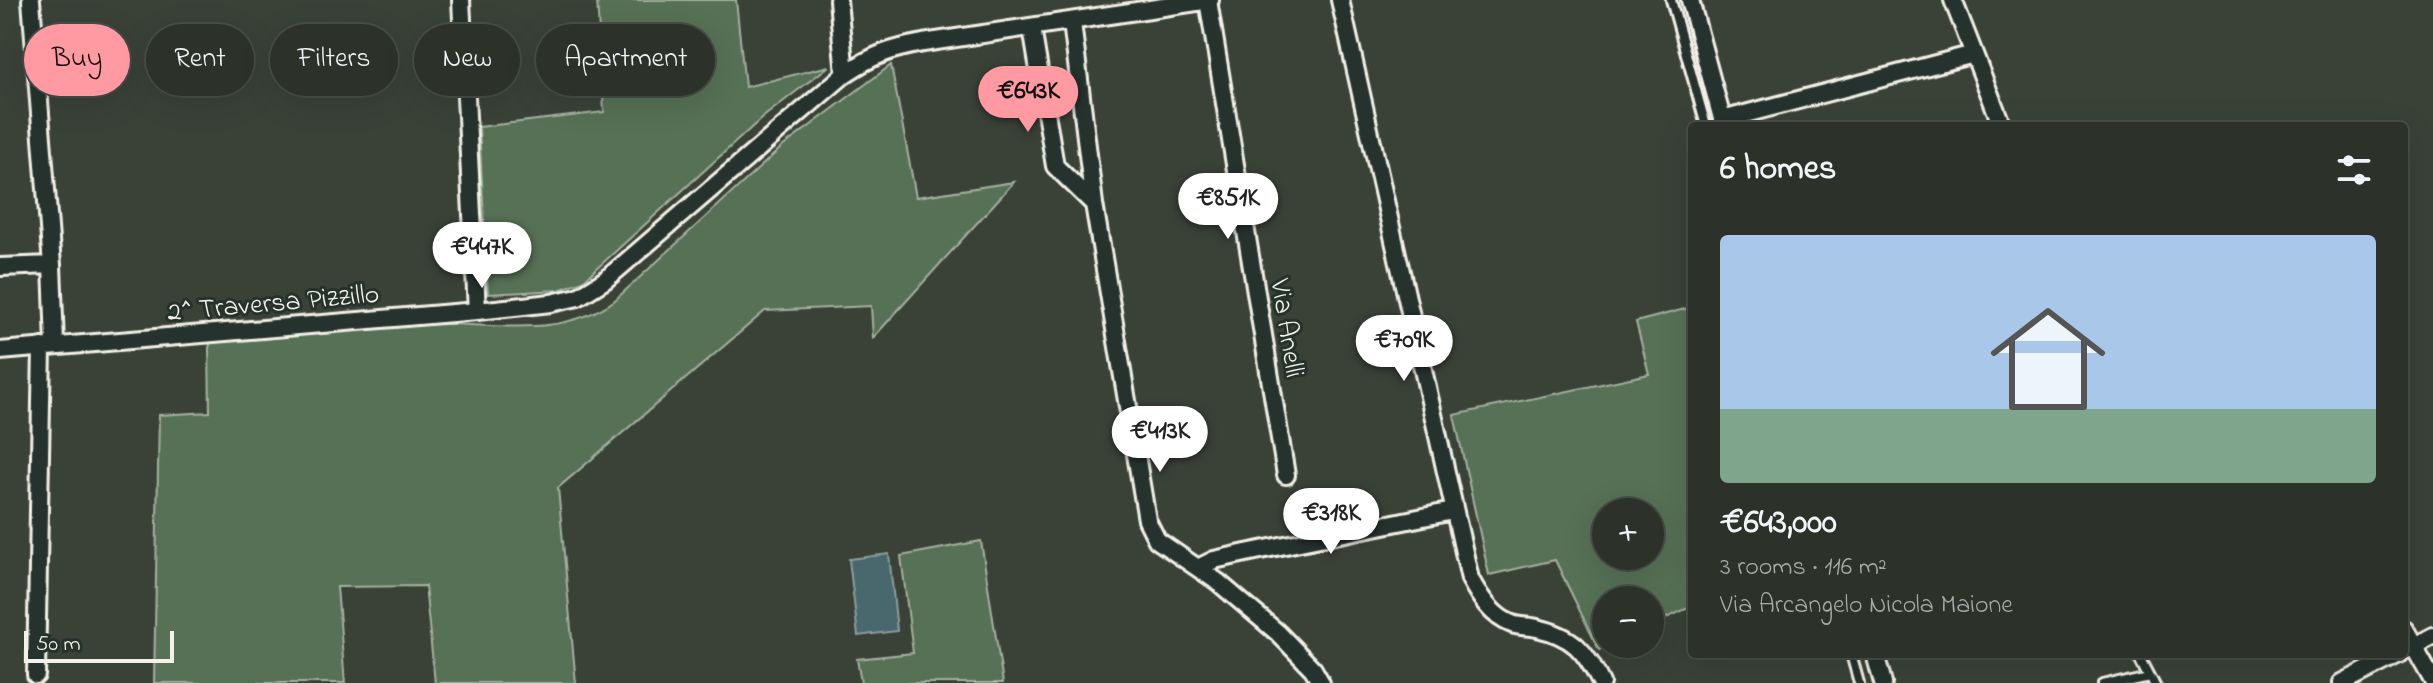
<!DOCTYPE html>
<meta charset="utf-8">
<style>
body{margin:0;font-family:"Indie Flower",sans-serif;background:#383e36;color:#f1f3f6;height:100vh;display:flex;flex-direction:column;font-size:30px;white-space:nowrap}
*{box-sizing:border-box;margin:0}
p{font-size:26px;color:#a6aaa8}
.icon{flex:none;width:44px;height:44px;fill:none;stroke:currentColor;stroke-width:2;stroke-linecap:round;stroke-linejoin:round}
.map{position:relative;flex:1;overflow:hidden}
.panel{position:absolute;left:1688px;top:122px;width:720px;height:536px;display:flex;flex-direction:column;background:#2c322a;border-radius:8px;box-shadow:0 8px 32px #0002,0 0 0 2px #484d47}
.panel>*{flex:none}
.guide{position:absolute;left:24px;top:24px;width:760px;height:72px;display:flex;gap:16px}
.tools{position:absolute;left:1592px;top:498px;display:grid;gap:16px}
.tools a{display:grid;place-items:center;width:72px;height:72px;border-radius:50%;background:#2c322a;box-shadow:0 8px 32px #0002,0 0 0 2px #484d47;font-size:40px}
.scale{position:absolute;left:24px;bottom:20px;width:150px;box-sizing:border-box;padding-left:8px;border:4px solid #f4f1e8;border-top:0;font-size:22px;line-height:28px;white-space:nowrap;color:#f4f1e8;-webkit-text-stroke:6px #26332d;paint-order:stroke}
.price{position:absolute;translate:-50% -68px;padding:0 18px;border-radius:28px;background:#fff;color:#222;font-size:26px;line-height:52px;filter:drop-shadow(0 2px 4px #0008)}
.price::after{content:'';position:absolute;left:50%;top:48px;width:24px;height:18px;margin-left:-12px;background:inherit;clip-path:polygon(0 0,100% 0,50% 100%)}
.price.current{background:#ff9aa2;color:#111}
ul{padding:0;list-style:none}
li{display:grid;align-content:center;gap:16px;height:424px;padding:0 32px}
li+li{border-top:2px solid #484d47}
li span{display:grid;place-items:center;height:248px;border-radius:8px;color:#555}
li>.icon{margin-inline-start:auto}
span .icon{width:144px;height:144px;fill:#fffc;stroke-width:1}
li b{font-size:34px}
h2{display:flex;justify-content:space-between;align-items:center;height:96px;padding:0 32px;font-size:34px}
.pill{padding:0 28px;border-radius:36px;background:#2c322a;box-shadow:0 8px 32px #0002,0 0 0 2px #484d47;font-size:28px;line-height:72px}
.pill.current{background:#ff9aa2;color:#111}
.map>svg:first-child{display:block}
.green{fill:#567157;stroke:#a5b1a0;stroke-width:2;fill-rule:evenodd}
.water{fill:#48686e;stroke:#8d9f9f;stroke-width:2}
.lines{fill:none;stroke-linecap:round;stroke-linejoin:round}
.lane-casing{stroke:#f4f1e8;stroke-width:14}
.street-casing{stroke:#f4f1e8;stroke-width:22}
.lane{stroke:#26332d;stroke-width:8}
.street{stroke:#26332d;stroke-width:16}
.labels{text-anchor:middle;stroke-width:6;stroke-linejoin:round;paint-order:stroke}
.street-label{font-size:28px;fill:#f4f1e8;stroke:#26332d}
</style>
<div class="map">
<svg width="2433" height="683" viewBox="0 0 2433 683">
<rect width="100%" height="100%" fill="#3a4238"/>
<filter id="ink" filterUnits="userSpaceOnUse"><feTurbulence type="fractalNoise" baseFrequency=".0125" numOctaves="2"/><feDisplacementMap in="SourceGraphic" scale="16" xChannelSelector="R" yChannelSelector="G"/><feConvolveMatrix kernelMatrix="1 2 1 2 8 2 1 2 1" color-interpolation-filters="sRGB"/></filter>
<g filter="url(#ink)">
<!-- green -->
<path class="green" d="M597 0H736L745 87 829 66 762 118 583 281 559 290 488 294 479 127 604 112Z
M891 65 916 197 1014 182 873 338 871 306 765 311 558 488 576 683H435L425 586 337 587 345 683H154L159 415 210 412 209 348 211 340C280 334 350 326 419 324 485 321 557 342 615 300L782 147Z
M1692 307V606L1650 626V600H1606V644H1611L1599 650 1555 560 1489 575 1454 415 1649 374 1636 322ZM1650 512V556H1606V512Z
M981 541 1003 683H861L857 659 913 653 901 556Z"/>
<!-- water -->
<path class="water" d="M889 554 897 631 858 636 849 559Z"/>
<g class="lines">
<!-- lane casing -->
<g class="lane-casing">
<path id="lane" d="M1671 0 1706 126
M1851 654 1859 683
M2141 654 2156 683
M2102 683 2150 672"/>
</g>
<!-- street casing -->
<g class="street-casing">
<path id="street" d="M31 0 52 265
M461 0 477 311
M838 0 845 74
M1208 0 1286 475
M1340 0 1470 579C1479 596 1492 617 1512 624 1520 627 1529 626 1537 628 1573 636 1585 650 1601 683
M1690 0 1724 126
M1953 0 2002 126
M1072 22 1094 204 1147 520 1157 540 1218 582 1278 633 1313 669 1321 683
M1032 28 1055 166 1094 204
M1722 120 1974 54
M0 267 52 265 55 345
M0 351 477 311 551 303 578 297 605 280 845 74C873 55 890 49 923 43L1210 0
M1198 568 1214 560 1246 553 1453 511
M2404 629 2433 681
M2406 650 2433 636
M1875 654 1883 683
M36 675 42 347
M2342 683 2399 654"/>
</g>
<!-- lane -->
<use href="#lane" class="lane"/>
<!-- street -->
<use href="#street" class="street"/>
</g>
</g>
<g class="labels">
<!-- street labels -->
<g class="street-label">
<text transform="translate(273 301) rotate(-5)" y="10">2^ Traversa Pizzillo</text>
<text transform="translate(1289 328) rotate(81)" y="10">Via Anelli</text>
</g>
</g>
</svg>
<div class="tools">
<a>+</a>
<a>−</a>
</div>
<div class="scale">50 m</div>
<b class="price current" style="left:1028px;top:134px">€643K</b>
<b class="price" style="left:1228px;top:241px">€851K</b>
<b class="price" style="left:482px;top:290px">€447K</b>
<b class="price" style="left:1404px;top:383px">€709K</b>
<b class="price" style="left:1160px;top:474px">€413K</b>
<b class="price" style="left:1331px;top:556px">€318K</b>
<div class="guide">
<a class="pill current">Buy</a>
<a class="pill">Rent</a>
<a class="pill">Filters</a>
<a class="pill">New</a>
<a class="pill">Apartment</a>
</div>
<section class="panel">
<h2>6 homes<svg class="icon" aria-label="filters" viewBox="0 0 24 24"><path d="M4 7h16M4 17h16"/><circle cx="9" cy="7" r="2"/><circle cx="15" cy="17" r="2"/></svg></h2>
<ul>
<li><span style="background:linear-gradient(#a9c7e8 70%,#7fa58c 0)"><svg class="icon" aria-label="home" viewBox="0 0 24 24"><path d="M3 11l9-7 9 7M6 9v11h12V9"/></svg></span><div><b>€643,000</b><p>3 rooms · 116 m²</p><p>Via Arcangelo Nicola Maione</p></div></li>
</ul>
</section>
</div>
